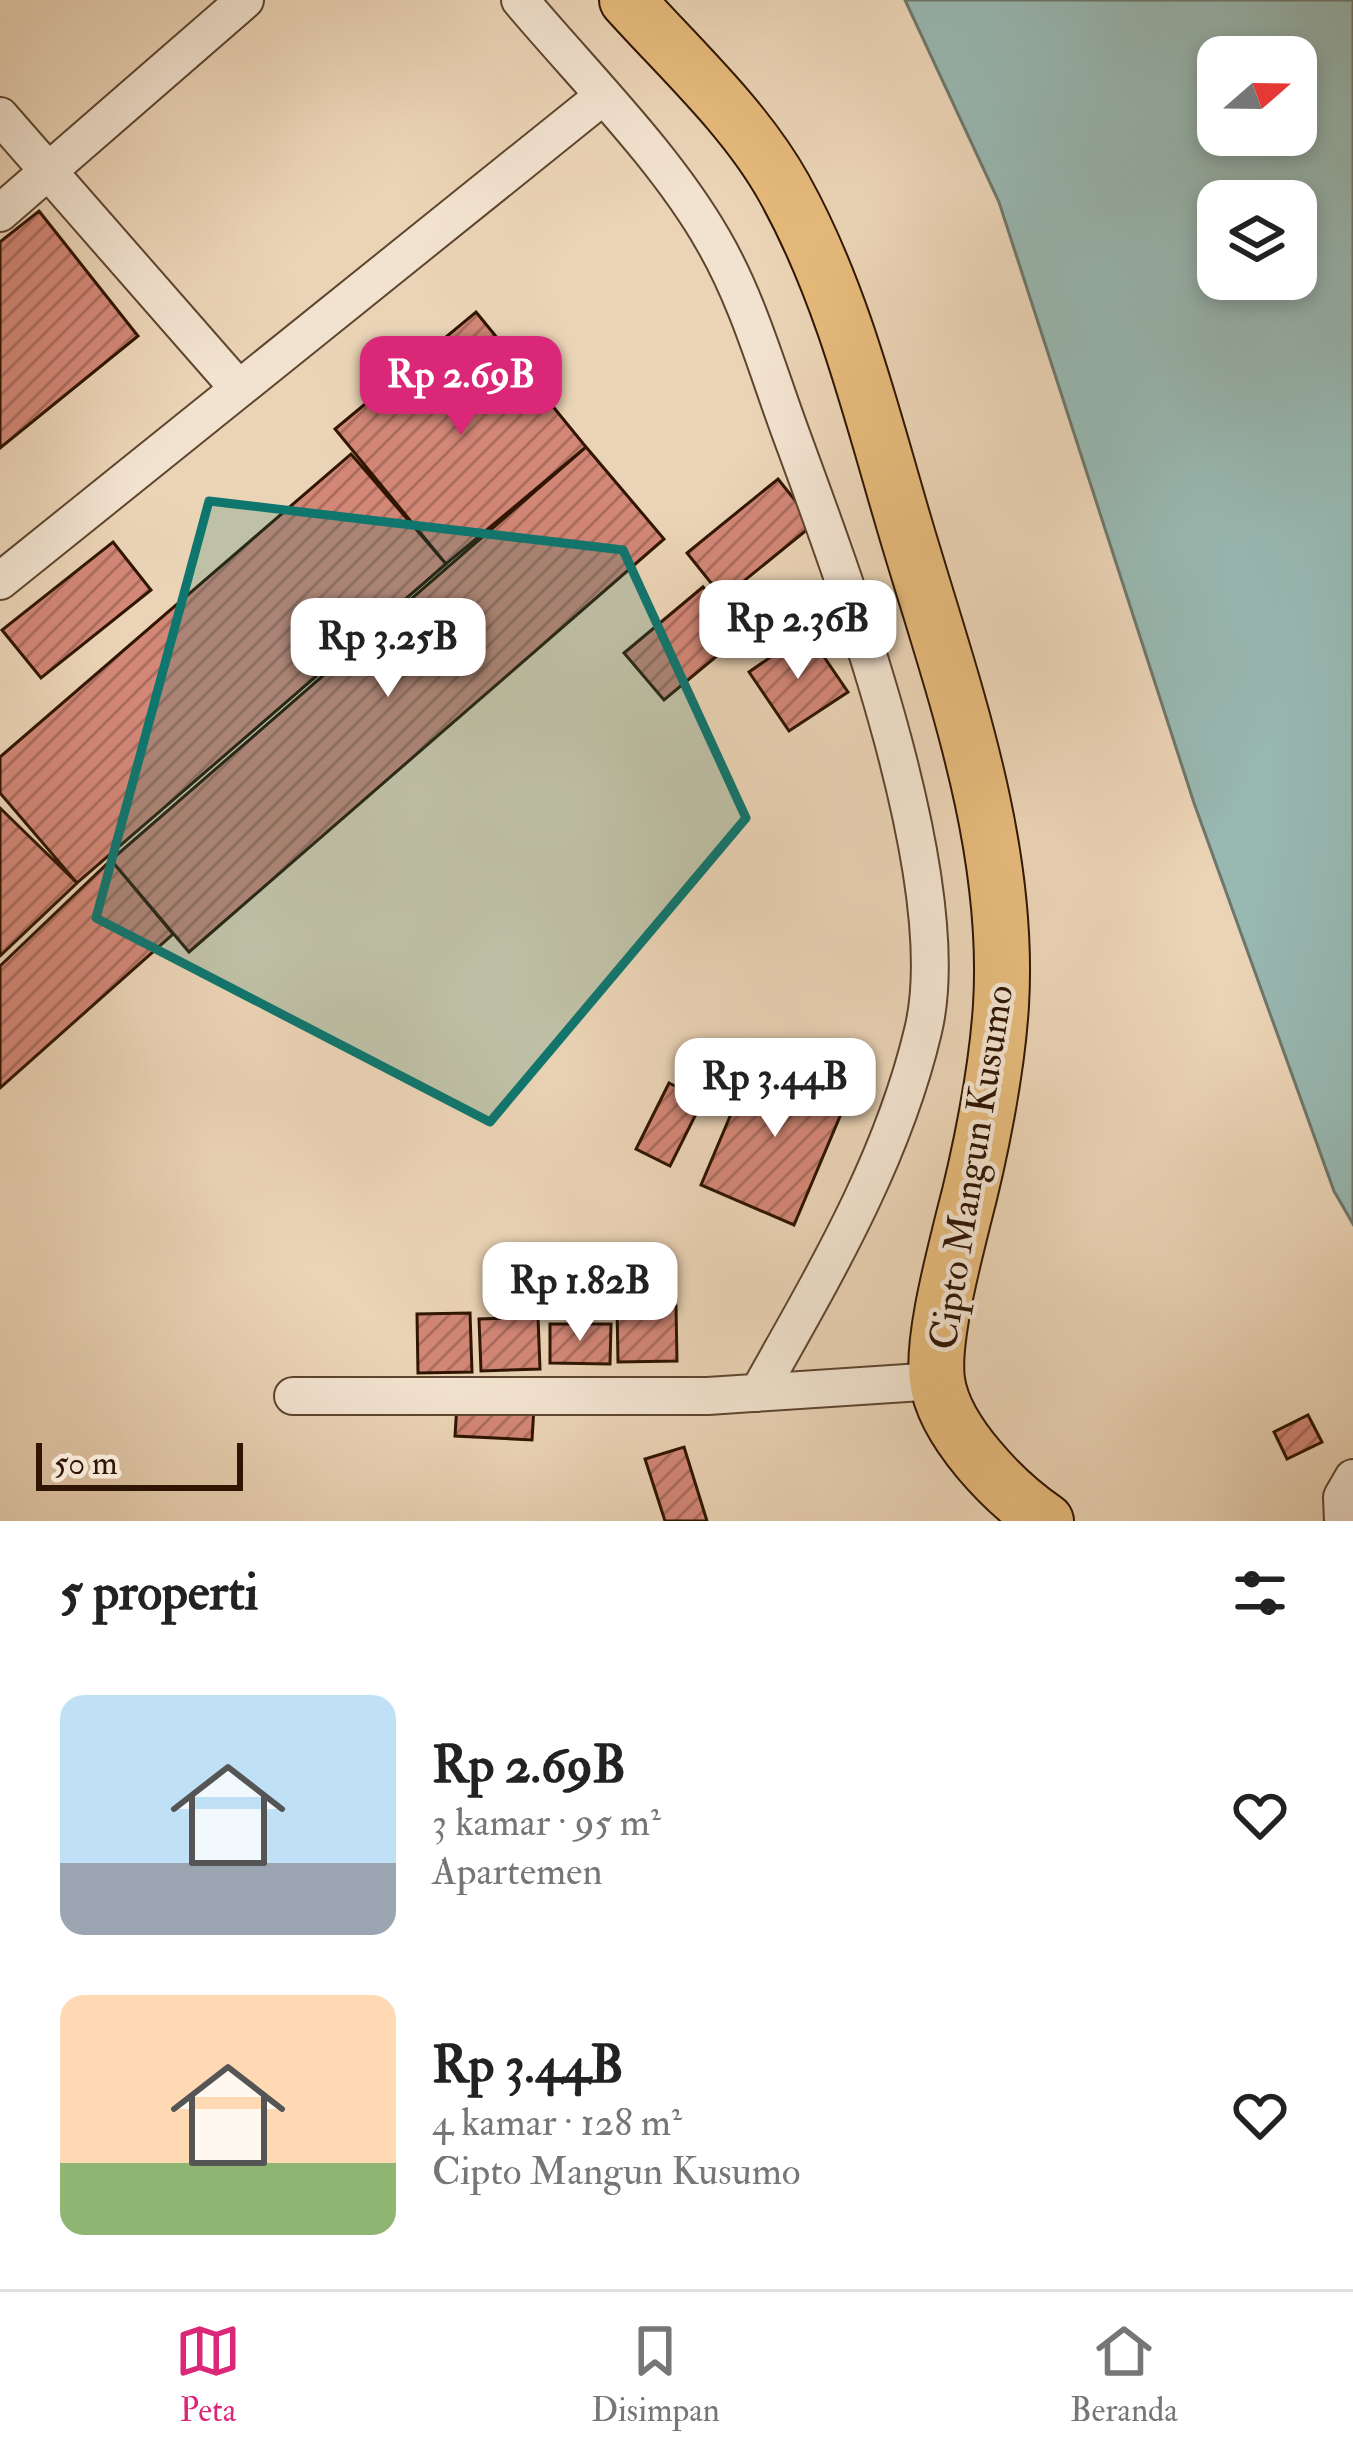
<!DOCTYPE html>
<html lang="id">
<meta charset="utf-8">
<style>
body{margin:0;font-family:"IM FELL Double Pica",serif;background:#f6f6f6;color:#222;height:100vh;display:flex;flex-direction:column;font-size:45px;white-space:nowrap}
*{box-sizing:border-box;margin:0}
p{font-size:39px;color:#767676}
.icon{flex:none;width:66px;height:66px;fill:none;stroke:currentColor;stroke-width:2;stroke-linecap:round;stroke-linejoin:round}
.map{position:relative;height:1521px;overflow:hidden}
.details{display:flex;flex-direction:column;background:#fff;flex:1}
.details>*{flex:none}
.needle{width:78px;rotate:70deg}
.controls{position:absolute;left:1197px;top:36px;display:grid;gap:24px}
.controls a{display:grid;place-items:center;width:120px;height:120px;border-radius:24px;background:#fff;box-shadow:0 6px 18px #0003;font-size:60px}
.scale{position:absolute;left:36px;bottom:30px;width:207px;box-sizing:border-box;padding-left:12px;border:6px solid #2f1502;border-top:0;font-size:33px;line-height:42px;white-space:nowrap;color:#2f1502;-webkit-text-stroke:9px #f2e3d0;paint-order:stroke}
.price{position:absolute;translate:-50% -102px;padding:0 27px;border-radius:24px;background:#fff;color:#222;font-size:39px;line-height:78px;filter:drop-shadow(0 3px 6px #0008)}
.price::after{content:'';position:absolute;left:50%;top:72px;width:36px;height:27px;margin-left:-18px;background:inherit;clip-path:polygon(0 0,100% 0,50% 100%)}
.price.on{background:#db2777;color:#fff}
ul{padding:0;list-style:none}
li{display:flex;align-items:center;gap:36px;height:300px;padding:0 60px}
li span{display:grid;place-items:center;flex:none;width:336px;height:240px;border-radius:24px;color:#555}
li>.icon{margin-inline-start:auto}
span .icon{width:144px;height:144px;fill:#fffc;stroke-width:1}
li b{font-size:51px}
h2{display:flex;justify-content:space-between;align-items:center;height:144px;padding:0 60px;font-size:51px}
.tabs{display:flex;justify-content:space-around;align-items:center;height:168px;border-top:3px solid #e0e0e0;background:#fff;font-size:33px;color:#767676}
.tabs a{display:grid;justify-items:center;gap:6px}
.tabs .on{color:#db2777}
.map>svg:first-child{display:block}
.water{fill:#98b8b2;stroke:#6e776c;stroke-width:3;fill-rule:evenodd}
.building{fill:url(#building-hatch);stroke:#2f1502;stroke-width:3}
.lines{fill:none;stroke-linecap:round;stroke-linejoin:round}
.minor-casing{stroke:#5e452f;stroke-width:40}
.highway-casing{stroke:#2f1502;stroke-width:58}
.minor{stroke:#f2e3d0;stroke-width:36}
.highway{stroke:#e6ba7b;stroke-width:54}
.marked{fill:#0f766e;fill-opacity:0.2;stroke:#0f766e;stroke-width:9;stroke-linejoin:round}
.labels{text-anchor:middle;stroke-width:9;stroke-linejoin:round;paint-order:stroke}
.street-label{font-size:39px;fill:#2f1502;stroke:#f2e3d0}
</style>
<div class="map">
<svg width="1353" height="1521" viewBox="0 0 1353 1521">
<defs>
<pattern id="building-hatch" width="6" height="6" patternUnits="userSpaceOnUse" patternTransform="scale(3)"><rect width="6" height="6" fill="#d38777"/><path d="M-1 1l2-2M0 6l6-6M5 7l2-2" fill="none" stroke="#ac6d5f"/></pattern>
</defs>
<rect width="100%" height="100%" fill="#ebd4b6"/>
<filter id="stains"><feTurbulence type="fractalNoise" baseFrequency=".00167" numOctaves="4"/><feColorMatrix values="0 0 0 0 .2 0 0 0 0 .09 0 0 0 0 .02 0 0 0 .5 -.17"/></filter>
<radialGradient id="worn" r=".72"><stop offset=".6" stop-color="#630" stop-opacity="0"/><stop offset="1" stop-color="#630" stop-opacity=".3"/></radialGradient>
<!-- water -->
<path class="water" d="M905 0H1353V1224L1334 1191 1194 803 999 202ZM1218 57H1296V135H1218ZM1218 201H1296V279H1218Z"/>
<!-- building -->
<path class="building" d="M39 211 138 336 0 448V242Z
M476 312 586 447 446 564 335 429Z
M586 447 664 539 189 952 111 860Z
M351 454 446 564 77 883 0 793V757Z
M778 479 814 524 723 598 687 553Z
M113 542 151 590 41 678 2 630Z
M703 587 742 635 664 700 624 653Z
M807 632 848 692 789 731 749 672Z
M0 808 77 883 0 956Z
M111 860 173 934 0 1088V966Z
M756 1055 849 1095 794 1225 701 1185Z
M669 1083 703 1100 670 1166 636 1149Z
M676 1306 677 1361 618 1362 617 1307Z
M470 1313 472 1372 418 1373 417 1314Z
M538 1317 540 1369 481 1371 479 1319Z
M550 1324H611L610 1364 550 1363Z
M457 1404 534 1407 532 1440 455 1436Z
M1308 1415 1322 1442 1287 1459 1274 1432Z
M684 1447 707 1521H665L645 1459Z"/>
<g class="lines">
<!-- minor casing -->
<g class="minor-casing">
<path id="minor" d="M520 0C583 75 665 156 713 240 748 300 767 369 791 434 844 578 959 883 923 1031 892 1162 823 1277 758 1393
M0 116 239 389
M0 213 245 0
M0 581 602 97
M293 1396H708L937 1381
M1343 1521 1342 1497 1353 1478"/>
</g>
<!-- highway casing -->
<g class="highway-casing">
<path id="highway" d="M627 0C680 59 745 118 784 188 841 290 870 408 903 520 949 677 1011 840 1001 1005 997 1071 980 1156 963 1220 953 1261 932 1339 937 1380 944 1432 1005 1493 1046 1521"/>
</g>
<!-- minor -->
<use href="#minor" class="minor"/>
<!-- highway -->
<use href="#highway" class="highway"/>
</g>
<!-- marked area -->
<path class="marked" d="M209 501 623 550 746 818 490 1122 96 918Z"/>
<g class="labels">
<!-- street labels -->
<g class="street-label">
<text transform="translate(970 1167) rotate(-81)" y="14">Cipto Mangun Kusumo</text>
</g>
</g>
<rect width="100%" height="100%" filter="url(#stains)"/>
<rect width="100%" height="100%" fill="url(#worn)"/>
</svg>
<div class="controls">
<a><svg class="needle" viewBox="-14 -14 28 28"><path d="M0-13l5 13h-10z" fill="#e53935"/><path d="M0 13l5-13h-10z" fill="#767676"/></svg></a>
<a><svg class="icon" aria-label="layers" viewBox="0 0 24 24"><path d="M12 4l9 5-9 5-9-5zM3 14l9 5 9-5"/></svg></a>
</div>
<div class="scale">50 m</div>
<b class="price on" style="left:461px;top:438px">Rp 2.69B</b>
<b class="price" style="left:798px;top:682px">Rp 2.36B</b>
<b class="price" style="left:388px;top:700px">Rp 3.25B</b>
<b class="price" style="left:775px;top:1140px">Rp 3.44B</b>
<b class="price" style="left:580px;top:1344px">Rp 1.82B</b>
</div>
<section class="details">
<h2>5 properti<svg class="icon" aria-label="filters" viewBox="0 0 24 24"><path d="M4 7h16M4 17h16"/><circle cx="9" cy="7" r="2"/><circle cx="15" cy="17" r="2"/></svg></h2>
<ul>
<li><span style="background:linear-gradient(#bfe0f5 70%,#9aa5b1 0)"><svg class="icon" aria-label="home" viewBox="0 0 24 24"><path d="M3 11l9-7 9 7M6 9v11h12V9"/></svg></span><div><b>Rp 2.69B</b><p>3 kamar · 95 m²</p><p>Apartemen</p></div><svg class="icon" aria-label="heart" viewBox="0 0 24 24"><path d="M12 20l-8-8c-3-5 5-10 8-4 3-6 11-1 8 4z"/></svg></li>
<li><span style="background:linear-gradient(#ffd9b3 70%,#8fb573 0)"><svg class="icon" aria-label="home" viewBox="0 0 24 24"><path d="M3 11l9-7 9 7M6 9v11h12V9"/></svg></span><div><b>Rp 3.44B</b><p>4 kamar · 128 m²</p><p>Cipto Mangun Kusumo</p></div><svg class="icon" aria-label="heart" viewBox="0 0 24 24"><path d="M12 20l-8-8c-3-5 5-10 8-4 3-6 11-1 8 4z"/></svg></li>
</ul>
</section>
<nav class="tabs">
<a class="on"><svg class="icon" aria-label="map" viewBox="0 0 24 24"><path d="M3 6l6-2 6 2 6-2v14l-6 2-6-2-6 2zM9 4v14M15 6v14"/></svg>Peta</a>
<a><svg class="icon" aria-label="saved" viewBox="0 0 24 24"><path d="M7 4h10v16l-5-4-5 4z"/></svg>Disimpan</a>
<a><svg class="icon" aria-label="home" viewBox="0 0 24 24"><path d="M3 11l9-7 9 7M6 9v11h12V9"/></svg>Beranda</a>
</nav>
